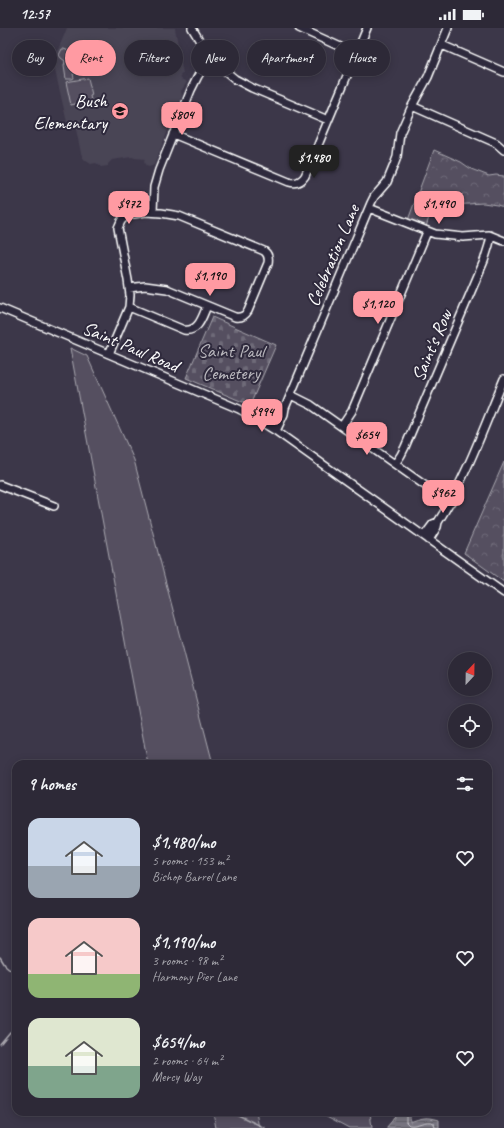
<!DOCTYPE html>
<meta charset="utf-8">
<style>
body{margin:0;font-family:Caveat,sans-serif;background:#35313f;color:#f1f3f6;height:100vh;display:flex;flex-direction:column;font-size:15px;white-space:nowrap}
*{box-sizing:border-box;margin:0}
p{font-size:13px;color:#a7a6ad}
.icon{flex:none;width:22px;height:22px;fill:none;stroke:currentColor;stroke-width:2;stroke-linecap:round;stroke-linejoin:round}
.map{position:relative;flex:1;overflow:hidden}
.side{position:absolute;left:12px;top:732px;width:480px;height:356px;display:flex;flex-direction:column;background:#2d2937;border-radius:12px;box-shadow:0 2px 10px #0003,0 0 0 1px #484552}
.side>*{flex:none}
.banner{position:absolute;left:12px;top:12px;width:480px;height:36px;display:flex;gap:8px}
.needle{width:26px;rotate:22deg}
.fabs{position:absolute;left:448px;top:624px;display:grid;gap:8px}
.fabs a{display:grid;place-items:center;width:44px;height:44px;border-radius:50%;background:#2d2937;box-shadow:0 2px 10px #0003,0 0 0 1px #484552;font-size:20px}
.price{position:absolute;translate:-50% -34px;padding:0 9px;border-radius:8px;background:#ff9aa2;color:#111;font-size:13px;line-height:26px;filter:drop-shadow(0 1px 2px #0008)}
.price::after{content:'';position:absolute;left:50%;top:24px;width:12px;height:9px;margin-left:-6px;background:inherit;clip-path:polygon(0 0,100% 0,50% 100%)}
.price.current{background:#222;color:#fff}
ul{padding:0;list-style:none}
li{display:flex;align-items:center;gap:12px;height:100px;padding:0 16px}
li span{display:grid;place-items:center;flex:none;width:112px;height:80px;border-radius:12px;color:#555}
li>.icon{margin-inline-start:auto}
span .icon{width:48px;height:48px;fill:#fffc;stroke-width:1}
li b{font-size:17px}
h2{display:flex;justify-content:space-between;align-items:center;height:48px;padding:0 16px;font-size:17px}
.pill{padding:0 14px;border-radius:18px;background:#2d2937;box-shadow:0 2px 10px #0003,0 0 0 1px #484552;font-size:14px;line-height:36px}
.pill.current{background:#ff9aa2;color:#111}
.status{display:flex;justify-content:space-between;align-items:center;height:28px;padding:0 20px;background:#2d2937;direction:ltr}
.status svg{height:11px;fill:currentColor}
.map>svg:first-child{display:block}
.built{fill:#494455}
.grass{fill:#555060;stroke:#aaa8b0}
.forest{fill:url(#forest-crowns);stroke:#aaa8b0}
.cemetery{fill:url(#cemetery-stones);stroke:#aaa8b0}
.park{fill:url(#park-tufts);stroke:#aaa8b0}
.water{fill:url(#water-rules);stroke:#afadb4}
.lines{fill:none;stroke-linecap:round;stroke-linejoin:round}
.shore{stroke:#c9c8cd;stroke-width:1}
.stream{stroke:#afadb4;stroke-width:1.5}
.minor-casing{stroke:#fff;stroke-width:10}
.minor{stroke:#2f2a3d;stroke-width:7}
.labels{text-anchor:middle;stroke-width:4;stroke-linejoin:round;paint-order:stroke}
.poi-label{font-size:19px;fill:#fff;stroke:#2f2a3d;text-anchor:end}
.street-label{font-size:19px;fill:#fff;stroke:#2f2a3d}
.park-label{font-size:19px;fill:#bbb9bf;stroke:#2f2a3d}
</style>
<div class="status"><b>12:57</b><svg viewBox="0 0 49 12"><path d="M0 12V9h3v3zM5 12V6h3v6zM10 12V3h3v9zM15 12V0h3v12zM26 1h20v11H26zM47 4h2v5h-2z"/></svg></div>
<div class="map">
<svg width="504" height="1100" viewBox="0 0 504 1100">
<defs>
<pattern id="forest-crowns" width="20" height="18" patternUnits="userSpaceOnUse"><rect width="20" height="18" fill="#555060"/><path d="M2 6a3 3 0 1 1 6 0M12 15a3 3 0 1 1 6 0" fill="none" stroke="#6e6a78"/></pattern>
<pattern id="cemetery-stones" width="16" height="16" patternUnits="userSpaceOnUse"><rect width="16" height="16" fill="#555060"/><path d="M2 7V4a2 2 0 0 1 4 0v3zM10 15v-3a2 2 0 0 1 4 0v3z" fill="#6e6a78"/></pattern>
<pattern id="park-tufts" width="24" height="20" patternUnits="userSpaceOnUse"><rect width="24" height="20" fill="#555060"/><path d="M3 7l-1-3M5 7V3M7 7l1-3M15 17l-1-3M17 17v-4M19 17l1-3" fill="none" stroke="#6e6a78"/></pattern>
<pattern id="water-rules" width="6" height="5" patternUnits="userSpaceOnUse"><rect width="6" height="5" fill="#797682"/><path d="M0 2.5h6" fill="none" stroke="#626167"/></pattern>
</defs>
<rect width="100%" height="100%" fill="#3c3749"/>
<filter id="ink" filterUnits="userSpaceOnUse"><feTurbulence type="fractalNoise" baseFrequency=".025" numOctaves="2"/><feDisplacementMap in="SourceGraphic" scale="8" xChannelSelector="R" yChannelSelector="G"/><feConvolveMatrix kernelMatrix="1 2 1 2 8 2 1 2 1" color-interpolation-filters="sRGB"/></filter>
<g filter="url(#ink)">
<!-- built -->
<path class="built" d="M67 0H175L183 45 180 46 181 51 187 54 181 63 182 68 154 137 149 139 146 138 144 134 145 131 135 130 132 129 112 132 108 136V138L101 139 96 135 91 136 86 133 83 130 81 125 75 97 68 99 53 34Z"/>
<!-- grass -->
<path class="grass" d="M88 50 92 67 90 68 91 72 71 77 66 54Z
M70 320 87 328 134 432 213 736H148Z
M213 1084H256L259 1100H216Z
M319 1084H370L372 1100H349Z"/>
<!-- forest -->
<path class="forest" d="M434 122 461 134 471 141 489 148 496 147 504 148V179L497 177 483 175 453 177 434 173 426 199 408 192Z
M504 434V554L464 525Z"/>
<!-- cemetery -->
<path class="cemetery" d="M212 289 276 317 250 377 186 350Z"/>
<!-- park -->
<path class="park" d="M62 21H64L71 24C72 31 72 37 73 44L75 45 73 46 74 50 72 51H66L64 38 65 33 61 30 59 27Z"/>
<!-- water -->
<path class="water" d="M397 1084H410V1094C421 1090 427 1088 439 1092V1100H386L392 1093Z"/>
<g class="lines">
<!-- shore -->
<path class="shore" d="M406 1084V1094L409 1097C417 1099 425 1091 434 1095L435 1100"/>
<!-- stream -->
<path class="stream" d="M0 929 5 937 16 946
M0 1016 10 1004 16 1003
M212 1084 236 1086 265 1100"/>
<!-- minor casing -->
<g class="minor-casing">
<path id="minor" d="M192 0 207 25 224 42 235 51 252 60 328 92
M299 0 356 26
M442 17 504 44
M412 78 496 115 504 122
M173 106 289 154C296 156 301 154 305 148L367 0
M369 180 435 206 463 209 489 207 504 213
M153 184 154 159 159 142 191 62 198 48 204 39 213 31
M129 279 184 302C199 304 202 289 207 278
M0 280 239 381 255 390 276 403 504 565
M109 326 129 279 130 267 128 252 118 200 121 193 127 187 146 184 161 185 179 188 264 223C268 226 269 230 268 235L248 283C245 288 241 290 235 289L167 261 145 258 129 260
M291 367 311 377 437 466 451 474
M285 380 371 175 374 169 387 154 394 137 397 129 400 105 412 78 428 49 448 0
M342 398 352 383 427 204
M270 399 279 384 285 380 284 386 276 403
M395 436 401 427 405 419 484 233 489 217 491 208
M0 457 54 478
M438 494C466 450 484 399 504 351
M424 508 433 496 438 494 437 499 429 512"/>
</g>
<!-- minor -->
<use href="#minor" class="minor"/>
</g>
</g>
<!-- icons -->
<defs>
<g id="school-disc" transform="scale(0.9)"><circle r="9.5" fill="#ff9aa2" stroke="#2f2a3d"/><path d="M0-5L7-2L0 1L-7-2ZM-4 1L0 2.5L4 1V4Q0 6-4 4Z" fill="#111"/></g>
</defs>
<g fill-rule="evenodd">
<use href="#school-disc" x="120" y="83"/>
</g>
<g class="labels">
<!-- poi labels -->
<g class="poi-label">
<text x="107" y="79">Bush<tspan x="107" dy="22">Elementary</tspan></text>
</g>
<!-- street labels -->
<g class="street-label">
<text transform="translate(332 227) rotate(-67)" y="7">Celebration Lane</text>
<text transform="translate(431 317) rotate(-67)" y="7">Saint's Row</text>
<text transform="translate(131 318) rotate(23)" y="7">Saint Paul Road</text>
</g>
<!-- park labels -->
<g class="park-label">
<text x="231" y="329">Saint Paul<tspan x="231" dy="22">Cemetery</tspan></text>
</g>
</g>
</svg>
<div class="fabs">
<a><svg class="needle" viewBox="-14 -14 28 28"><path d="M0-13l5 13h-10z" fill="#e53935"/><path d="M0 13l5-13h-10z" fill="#a7a6ad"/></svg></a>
<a><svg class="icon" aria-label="locate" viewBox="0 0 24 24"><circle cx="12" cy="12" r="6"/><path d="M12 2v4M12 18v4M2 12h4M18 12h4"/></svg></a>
</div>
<b class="price" style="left:182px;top:108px">$804</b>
<b class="price current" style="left:314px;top:151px">$1,480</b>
<b class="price" style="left:129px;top:197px">$972</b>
<b class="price" style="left:439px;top:197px">$1,490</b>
<b class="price" style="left:210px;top:269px">$1,190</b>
<b class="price" style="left:378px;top:297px">$1,120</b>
<b class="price" style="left:262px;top:405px">$994</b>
<b class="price" style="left:367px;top:428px">$654</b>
<b class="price" style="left:443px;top:486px">$962</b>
<div class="banner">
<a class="pill">Buy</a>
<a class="pill current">Rent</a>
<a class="pill">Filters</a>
<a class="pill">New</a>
<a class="pill">Apartment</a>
<a class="pill">House</a>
</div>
<section class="side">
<h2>9 homes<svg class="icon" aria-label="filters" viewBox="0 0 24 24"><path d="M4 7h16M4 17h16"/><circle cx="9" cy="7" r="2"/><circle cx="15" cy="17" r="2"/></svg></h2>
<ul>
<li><span style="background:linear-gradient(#c9d6e8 60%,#9aa5b1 0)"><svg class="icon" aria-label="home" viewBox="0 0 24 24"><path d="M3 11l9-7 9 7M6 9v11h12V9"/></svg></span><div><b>$1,480/mo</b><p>5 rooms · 153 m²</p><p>Bishop Barrel Lane</p></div><svg class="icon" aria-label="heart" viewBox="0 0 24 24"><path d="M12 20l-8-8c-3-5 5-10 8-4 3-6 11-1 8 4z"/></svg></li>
<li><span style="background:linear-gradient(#f6c9c9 70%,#8fb573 0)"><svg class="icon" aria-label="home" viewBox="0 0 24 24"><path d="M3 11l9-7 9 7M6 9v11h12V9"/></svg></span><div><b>$1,190/mo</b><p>3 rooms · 98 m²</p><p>Harmony Pier Lane</p></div><svg class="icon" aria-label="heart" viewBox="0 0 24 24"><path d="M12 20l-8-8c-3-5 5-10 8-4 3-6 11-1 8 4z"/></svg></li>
<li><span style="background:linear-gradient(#dfe7d0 60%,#7fa58c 0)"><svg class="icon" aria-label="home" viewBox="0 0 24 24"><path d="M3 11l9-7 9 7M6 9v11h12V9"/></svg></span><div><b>$654/mo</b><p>2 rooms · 64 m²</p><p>Mercy Way</p></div><svg class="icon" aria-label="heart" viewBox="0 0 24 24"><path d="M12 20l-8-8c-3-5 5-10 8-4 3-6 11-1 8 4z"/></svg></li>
</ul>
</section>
</div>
